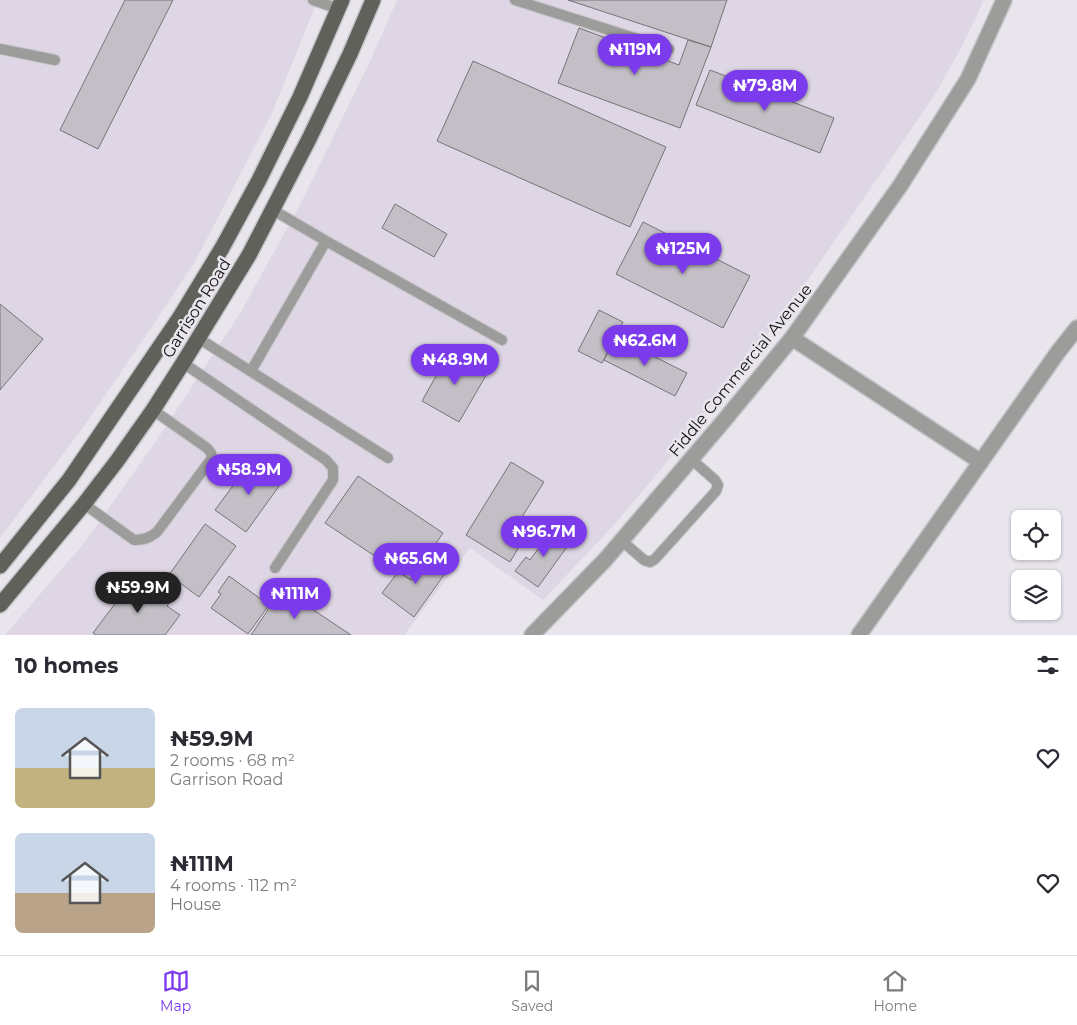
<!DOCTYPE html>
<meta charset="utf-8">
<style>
body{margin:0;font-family:Montserrat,sans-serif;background:#f2f2f3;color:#2b2b33;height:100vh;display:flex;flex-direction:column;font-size:19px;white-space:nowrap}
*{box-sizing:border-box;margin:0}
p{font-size:16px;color:#7c7c81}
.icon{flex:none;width:28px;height:28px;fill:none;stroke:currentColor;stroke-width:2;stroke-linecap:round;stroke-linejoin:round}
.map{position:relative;height:635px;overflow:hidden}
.side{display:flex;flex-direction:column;background:#fff;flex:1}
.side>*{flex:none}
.controls{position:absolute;left:1011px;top:510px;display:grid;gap:10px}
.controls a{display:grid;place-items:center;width:50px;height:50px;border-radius:8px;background:#fff;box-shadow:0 1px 4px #0004;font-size:25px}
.price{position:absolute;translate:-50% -42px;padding:0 11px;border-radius:18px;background:#7c3aed;color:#fff;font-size:16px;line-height:32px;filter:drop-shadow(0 1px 2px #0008)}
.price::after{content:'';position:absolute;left:50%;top:30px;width:15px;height:11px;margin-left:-8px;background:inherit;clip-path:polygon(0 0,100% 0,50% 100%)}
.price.active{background:#222;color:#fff}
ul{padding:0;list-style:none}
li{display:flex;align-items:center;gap:15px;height:125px;padding:0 15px}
li span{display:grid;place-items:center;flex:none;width:140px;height:100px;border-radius:8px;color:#555}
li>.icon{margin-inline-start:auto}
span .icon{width:60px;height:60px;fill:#fffc;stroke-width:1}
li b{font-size:21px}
h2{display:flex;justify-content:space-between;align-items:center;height:60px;padding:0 15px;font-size:21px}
.tabs{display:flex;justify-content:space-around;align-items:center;height:70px;border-top:1px solid #e1e1e2;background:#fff;font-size:14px;color:#7c7c81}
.tabs a{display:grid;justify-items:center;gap:2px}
.tabs .active{color:#7c3aed}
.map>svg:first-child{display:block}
.built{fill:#ded6e4}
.building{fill:#c3bfc6;stroke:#777379}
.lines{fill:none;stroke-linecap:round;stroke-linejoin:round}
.service-casing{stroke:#c6c3c9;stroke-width:12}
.minor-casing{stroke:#c6c3c9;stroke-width:18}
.primary-casing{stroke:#c6c3c9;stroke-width:18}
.service{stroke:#9c9d9a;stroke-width:10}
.minor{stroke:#9c9d9a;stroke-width:15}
.primary{stroke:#60615b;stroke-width:15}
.labels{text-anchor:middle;stroke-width:5;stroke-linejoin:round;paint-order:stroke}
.street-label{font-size:16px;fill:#100f11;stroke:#e9e5ec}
</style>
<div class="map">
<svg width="1077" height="635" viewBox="0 0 1077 635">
<rect width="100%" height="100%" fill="#e9e5ec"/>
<!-- built -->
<path class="built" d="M0 0H318L271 115 196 260 151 328 85 425 0 538Z
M397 0H984L961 48 936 93 794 300 662 468 615 524 543 600 470 548 404 635H5L85 542 156 441 241 312 304 197 372 57Z"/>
<!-- building -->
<path class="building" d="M125 0H173L98 149 60 130Z
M568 0H727L711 47Z
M579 28 679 65 688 40 711 47 680 128 558 83Z
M473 61 666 147 630 227 437 141Z
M710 70 834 118 820 153 696 105Z
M395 204 447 234 434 257 382 228Z
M643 222 750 276 723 328 616 274Z
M0 304 43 339 0 390Z
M599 310 623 322 602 363 578 351Z
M615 337 687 373 675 396 604 360Z
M450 351 488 372 459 422 422 401Z
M252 460 282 482 246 532 215 510Z
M511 462 544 482 515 528 526 535 510 562 466 535Z
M358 476 443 533 411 580 325 523Z
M205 524 236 546 199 597 169 575Z
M554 527 572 540 538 587 515 571 526 557 530 560Z
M429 553 449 568 414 617 382 593 398 572 411 580Z
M229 576 269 605 248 634 211 608 221 594 218 592Z
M132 581 145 590 148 586 170 602 167 606 180 615 165 635H96L93 633Z
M282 589 351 635H251Z"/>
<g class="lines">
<!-- service casing -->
<g class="service-casing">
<path id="service" d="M313 0 339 9
M515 0 669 49
M0 49 55 60
M273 210 326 241 502 340
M198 338 388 458
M183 363 326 460 333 468V480L275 568
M251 371 326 241
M84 504 134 540C144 540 149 538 157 532L212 458 211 453 207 448 153 410
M622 541 644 560 650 562 655 559 716 491 718 485 715 480 691 459"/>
</g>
<!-- minor casing -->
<g class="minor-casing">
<path id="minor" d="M792 338 981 462
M532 635 605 560 722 423 792 338 900 186 968 79 1004 0
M859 635 1058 352 1077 328"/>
</g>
<!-- primary casing -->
<g class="primary-casing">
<path id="primary" d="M0 566 69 480 180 317 222 248 259 180 300 97 342 0
M0 605 84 504 117 461 153 410 183 363 249 255 309 139 350 54 373 0"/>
</g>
<!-- service -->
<use href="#service" class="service"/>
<!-- minor -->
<use href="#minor" class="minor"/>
<!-- primary -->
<use href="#primary" class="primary"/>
</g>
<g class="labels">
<!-- street labels -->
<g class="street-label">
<text transform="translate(196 308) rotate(-58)" y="6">Garrison Road</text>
<text transform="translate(740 370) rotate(-51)" y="6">Fiddle Commercial Avenue</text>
</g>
</g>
</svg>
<div class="controls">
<a><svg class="icon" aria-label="locate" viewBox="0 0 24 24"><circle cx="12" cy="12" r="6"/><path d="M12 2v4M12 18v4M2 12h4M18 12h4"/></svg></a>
<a><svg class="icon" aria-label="layers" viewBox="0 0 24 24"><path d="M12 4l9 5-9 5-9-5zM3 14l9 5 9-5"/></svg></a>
</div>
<b class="price" style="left:635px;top:76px">₦119M</b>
<b class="price" style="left:765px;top:112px">₦79.8M</b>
<b class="price" style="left:683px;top:275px">₦125M</b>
<b class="price" style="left:645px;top:367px">₦62.6M</b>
<b class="price" style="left:455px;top:386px">₦48.9M</b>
<b class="price" style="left:249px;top:496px">₦58.9M</b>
<b class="price" style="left:544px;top:558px">₦96.7M</b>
<b class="price" style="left:416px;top:585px">₦65.6M</b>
<b class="price active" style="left:138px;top:614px">₦59.9M</b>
<b class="price" style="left:295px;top:620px">₦111M</b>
</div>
<section class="side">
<h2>10 homes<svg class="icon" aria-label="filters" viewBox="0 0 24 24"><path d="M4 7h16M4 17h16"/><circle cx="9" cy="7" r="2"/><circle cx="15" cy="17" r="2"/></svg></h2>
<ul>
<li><span style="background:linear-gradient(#c9d6e8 60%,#c2b280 0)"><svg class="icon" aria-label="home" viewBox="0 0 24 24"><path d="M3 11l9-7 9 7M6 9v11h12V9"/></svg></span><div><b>₦59.9M</b><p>2 rooms · 68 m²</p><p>Garrison Road</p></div><svg class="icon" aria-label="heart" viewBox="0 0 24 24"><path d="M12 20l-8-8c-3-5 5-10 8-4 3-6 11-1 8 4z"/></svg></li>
<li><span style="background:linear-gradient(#c9d6e8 60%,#b9a48a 0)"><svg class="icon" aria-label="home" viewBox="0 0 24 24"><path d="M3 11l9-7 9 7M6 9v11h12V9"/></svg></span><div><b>₦111M</b><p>4 rooms · 112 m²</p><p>House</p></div><svg class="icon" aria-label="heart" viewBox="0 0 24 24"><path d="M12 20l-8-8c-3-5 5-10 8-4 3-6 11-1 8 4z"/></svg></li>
</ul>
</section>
<nav class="tabs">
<a class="active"><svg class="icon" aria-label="map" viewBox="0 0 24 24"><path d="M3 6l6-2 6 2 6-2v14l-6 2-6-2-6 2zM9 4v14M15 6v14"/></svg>Map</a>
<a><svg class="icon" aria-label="saved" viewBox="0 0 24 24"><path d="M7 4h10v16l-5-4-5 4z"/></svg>Saved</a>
<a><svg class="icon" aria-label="home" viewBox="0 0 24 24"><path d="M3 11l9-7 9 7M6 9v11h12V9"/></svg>Home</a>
</nav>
